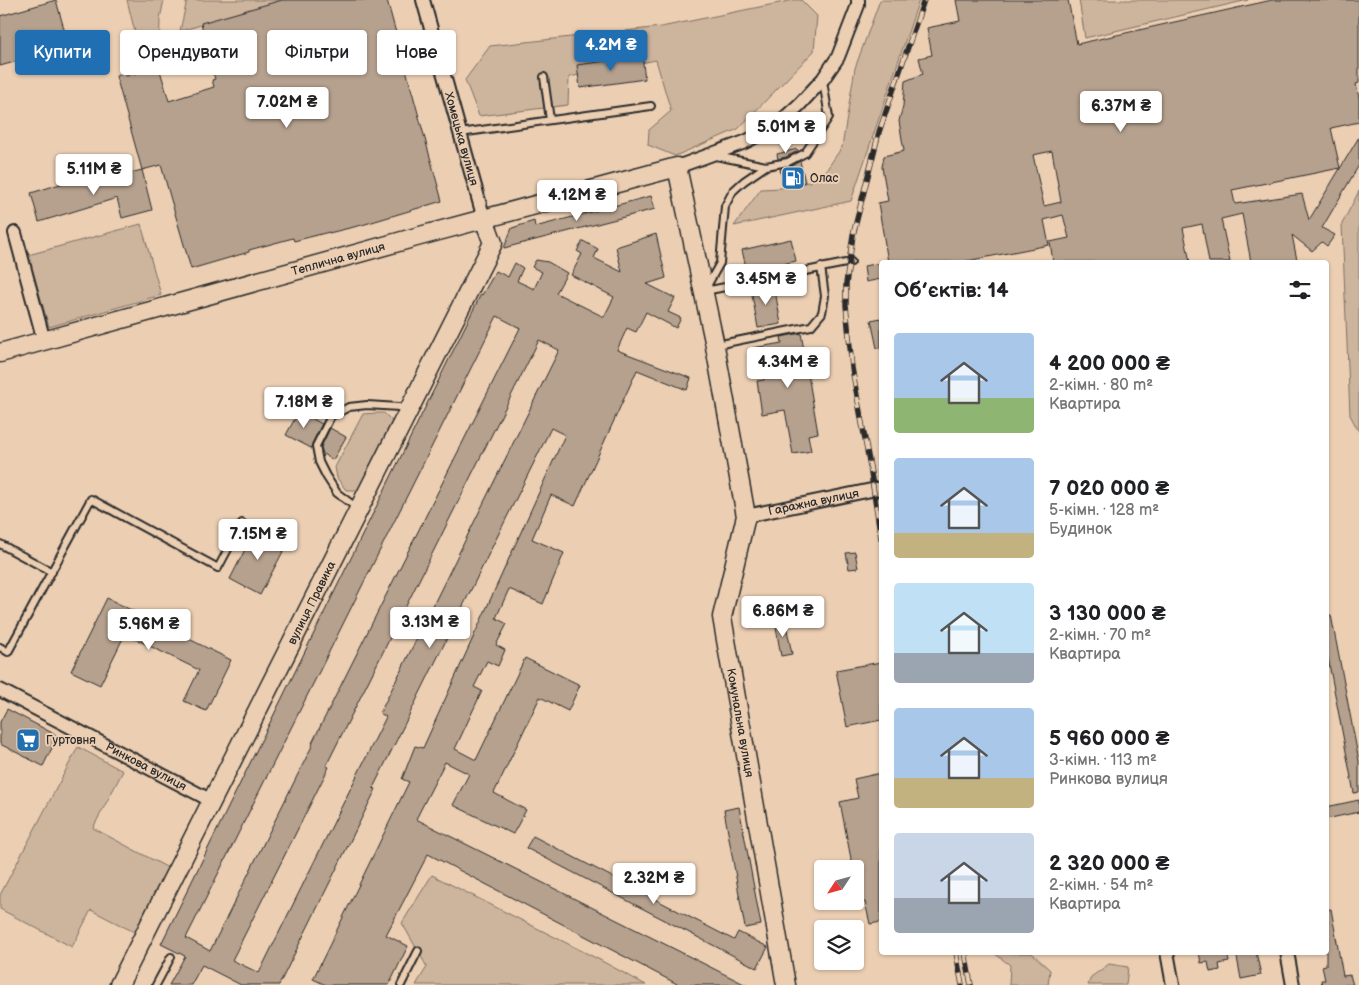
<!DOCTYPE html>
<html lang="uk">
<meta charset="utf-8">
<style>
body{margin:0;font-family:"Balsamiq Sans",sans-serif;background:#f2f2f2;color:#202124;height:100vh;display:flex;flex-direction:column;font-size:19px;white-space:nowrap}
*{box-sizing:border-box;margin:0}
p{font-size:16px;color:#757577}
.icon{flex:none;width:28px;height:28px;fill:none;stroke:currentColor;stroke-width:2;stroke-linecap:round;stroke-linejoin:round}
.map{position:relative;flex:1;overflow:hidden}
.side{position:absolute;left:879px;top:260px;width:450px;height:695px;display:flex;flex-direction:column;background:#fff;border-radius:5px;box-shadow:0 1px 4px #0004}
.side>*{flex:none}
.guide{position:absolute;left:15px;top:30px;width:475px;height:45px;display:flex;gap:10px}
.needle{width:32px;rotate:234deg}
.fabs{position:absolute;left:814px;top:860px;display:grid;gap:10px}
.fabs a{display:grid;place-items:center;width:50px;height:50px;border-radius:5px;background:#fff;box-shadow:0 1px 4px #0004;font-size:25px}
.price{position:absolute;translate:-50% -42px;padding:0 11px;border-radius:5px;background:#fff;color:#222;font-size:16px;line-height:32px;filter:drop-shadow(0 1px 2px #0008)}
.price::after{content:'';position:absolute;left:50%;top:30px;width:15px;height:11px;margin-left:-8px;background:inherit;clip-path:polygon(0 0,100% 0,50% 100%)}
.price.current{background:#1f6fb2;color:#fff}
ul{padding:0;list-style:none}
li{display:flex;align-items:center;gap:15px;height:125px;padding:0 15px}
li span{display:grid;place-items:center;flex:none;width:140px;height:100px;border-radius:5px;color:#555}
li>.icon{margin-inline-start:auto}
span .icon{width:60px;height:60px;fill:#fffc;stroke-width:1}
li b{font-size:21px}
h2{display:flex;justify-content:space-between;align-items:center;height:60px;padding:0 15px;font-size:21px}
.pill{padding:0 18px;border-radius:5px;background:#fff;box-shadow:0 1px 4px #0004;font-size:18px;line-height:45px}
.pill.current{background:#1f6fb2;color:#fff}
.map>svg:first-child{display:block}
.green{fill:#cdb49d;stroke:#7c7064}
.building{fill:#b6a18e;stroke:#2b2b2b;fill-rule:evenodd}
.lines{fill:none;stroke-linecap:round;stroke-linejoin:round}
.lane-casing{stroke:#2b2b2b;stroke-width:10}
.street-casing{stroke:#2b2b2b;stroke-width:16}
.secondary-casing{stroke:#2b2b2b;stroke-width:21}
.lane{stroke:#eccfb3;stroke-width:6}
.street{stroke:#eccfb3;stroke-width:12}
.secondary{stroke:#eccfb3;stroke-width:18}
.rail-casing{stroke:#2b2b2b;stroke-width:5.5}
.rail{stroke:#eccfb3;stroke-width:4;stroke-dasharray:11;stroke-linecap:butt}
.labels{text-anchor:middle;stroke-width:4;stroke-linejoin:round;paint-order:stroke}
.street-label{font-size:12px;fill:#2b2b2b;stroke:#eccfb3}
.poi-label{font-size:12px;fill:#2b2b2b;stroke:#eccfb3;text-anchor:start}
</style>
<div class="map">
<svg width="1359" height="985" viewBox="0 0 1359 985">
<rect width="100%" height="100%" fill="#eccfb3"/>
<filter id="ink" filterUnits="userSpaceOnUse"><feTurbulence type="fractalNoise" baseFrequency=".02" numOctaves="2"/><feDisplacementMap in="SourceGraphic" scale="10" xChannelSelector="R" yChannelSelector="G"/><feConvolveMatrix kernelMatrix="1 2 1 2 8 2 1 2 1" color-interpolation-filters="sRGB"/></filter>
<g filter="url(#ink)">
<!-- green -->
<path class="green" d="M127 0H164L160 19 159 58 142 61Z
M187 0H287L180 31Z
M794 0H801L817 16 814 51 738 129 675 156 648 145 649 130 671 111 656 60 569 77 568 105 479 116 465 80 490 46 661 27Z
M880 0H919L851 201 734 226 761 189 781 188 808 182 821 178 842 147 855 68Z
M1079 0H1248L1085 38Z
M1359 191V432L1350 415 1342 224Z
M141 224 161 295 49 327 28 255Z
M375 413H384L392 421 358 490H346L337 478 335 467 363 414Z
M78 747 123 771 93 828 172 870 138 934 91 910 72 947 0 909V895Z
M432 875 598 959 646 985H416L427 967 402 923Z
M994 953H1032L1050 970 1048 985H1009L1010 965Z
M1109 964 1128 967 1126 985H1088L1091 977Z"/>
<!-- building -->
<path class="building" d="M56 0 69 47 0 66V16Z
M282 0H387L442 201 362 225 329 233V232L294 241 293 238 249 250V252L191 269 161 165 142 170 116 76 125 74 126 76 159 67 169 101 214 87 212 80 215 79 205 47 207 46 201 23Z
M956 0H1068L1077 44 1272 0H1359V83L1356 84 1359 98V122L1331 128 1340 168 1232 190 1235 204 1302 194 1309 220 1359 137V165L1322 228 1335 235 1327 246 1322 242 1312 251 1292 235 1297 260 1284 262H1251L1242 214 1221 219 1230 262H1209L1202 224 1183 228 1190 262H1053L1050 242 1069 238 1063 215 1044 220 1049 245 962 262H888L878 203 888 201 882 167 884 156 904 151 899 121 903 106 905 81 923 74 919 58 932 55 927 28 960 21ZM1052 151 1061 202 1044 206 1033 155Z
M642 56 645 79 580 88 577 65Z
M797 149 798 151 786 157 778 159 777 154Z
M800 161 805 182 784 187 780 169 790 167Z
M142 170 152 210 122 218 117 198 39 222 31 193 93 174 95 182Z
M651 196 655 209 504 248 512 228 534 221 535 227Z
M656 234 666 278 647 284 675 298 668 312 681 318 676 328 646 312 636 332 627 328 617 350 691 378 687 390 637 370 575 506 551 495 532 539 564 553 543 604 509 589 496 618 507 624 496 645 505 650 498 666 487 661 474 687 482 691 455 749 476 760 525 658 580 685 568 711 540 697 494 793 526 810 513 834 453 805 469 774 445 762 416 819 746 985H679L428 854 386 935 408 946 389 985H326L313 979 409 782 402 779 415 746 423 748 565 435 551 428 373 788 376 789 279 985H241L202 965 191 985H169L185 956 161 944 481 294 482 295 496 271 508 277 515 263 523 268 517 281 534 289 542 272 532 267 536 260 548 262 567 273 556 293 604 317 614 297 571 275 582 254 577 251 583 241 598 249 594 258 622 272 616 247ZM497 316 520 328 312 743 313 744 210 951 186 938ZM539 340 559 350 380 713 386 717 259 973 232 960 329 767 326 766Z
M791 239 796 261 747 272 742 250Z
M881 263V279L866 282 864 266Z
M774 285 781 324 758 328 751 289Z
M881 318V348H877L871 320Z
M801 333 818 433 808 435 811 451 793 454 785 410 762 414 757 381 764 380 760 356H755L753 348 782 343 781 337Z
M299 411 322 424 312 444 311 448 286 435Z
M330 428 346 437 333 460 323 454 321 447Z
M256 528 287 544 260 595 230 579Z
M855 552 858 568 849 569 846 553Z
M107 598 231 660 206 711 184 701 199 670 125 634 100 685 71 671Z
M1326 615H1331L1359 761V792L1354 793 1326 648Z
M785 620 792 654 781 656 775 622Z
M881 662V720L847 727 836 670Z
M7 709 58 736 43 766 0 744V722Z
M881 773V922L870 924 865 902 860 903 855 878V869H853L840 802 858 798 854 779Z
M1359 800V812L1326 819V807Z
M739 807 761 925 745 928 724 810Z
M533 836 734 940 738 932 768 947 757 968 526 848Z
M1331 909 1343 976 1350 975 1353 985H1322L1321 980H1325L1322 966 1326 965V910Z
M1199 952H1227L1229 962 1219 964 1220 970 1210 972 1208 962 1201 963Z
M1236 952H1256L1261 975 1241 979Z"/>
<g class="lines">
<!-- lane casing -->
<g class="lane-casing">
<path id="lane" d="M544 77 550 120
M460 133 651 106
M716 156 766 166 788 162 805 153 829 117 823 81
M707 286 720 263 725 206 733 191 744 181 766 166
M705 291 851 262
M716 345 811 326 822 313 825 296 821 267
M357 508 337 493 326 476 319 462 316 446 331 416 349 407 367 405 399 407 406 412
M0 544 52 572
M0 647 8 652 91 499 218 568 242 523
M156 985 171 957
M401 985 418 951"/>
</g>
<!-- street casing -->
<g class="street-casing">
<g id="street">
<path id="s1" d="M423 0 484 219"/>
<path d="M677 167 745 142 776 126 799 105 823 79 838 57 858 5V0"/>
<path d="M15 233 44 341"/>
<path id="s2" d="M746 516 881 488"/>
<path id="s3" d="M0 690 212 801"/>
<path d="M1167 952 1173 985"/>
<path d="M1287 952 1293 985"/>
</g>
</g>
<!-- secondary casing -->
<g class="secondary-casing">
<g id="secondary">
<path id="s4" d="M0 353 420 236 677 167 714 341 746 516 722 617 786 985"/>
<path id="s5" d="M119 985 493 243 484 219"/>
</g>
</g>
<!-- lane -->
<use href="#lane" class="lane"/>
<!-- street -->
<use href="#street" class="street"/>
<!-- secondary -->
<use href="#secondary" class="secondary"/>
<!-- rail casing -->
<g class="rail-casing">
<path id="rail" d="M881 538 870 467 852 368 846 305V284L853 235 879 132 924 0
M956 952 962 985
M965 952 971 985"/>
</g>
<!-- rail -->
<use href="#rail" class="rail"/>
</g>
</g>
<!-- icons -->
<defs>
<g id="fuel-square" transform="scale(1.25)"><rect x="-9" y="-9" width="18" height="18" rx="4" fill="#1f6fb2" stroke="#eccfb3"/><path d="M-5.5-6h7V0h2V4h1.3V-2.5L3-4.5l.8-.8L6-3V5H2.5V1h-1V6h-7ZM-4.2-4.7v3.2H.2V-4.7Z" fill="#fff"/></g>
<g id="supermarket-square" transform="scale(1.25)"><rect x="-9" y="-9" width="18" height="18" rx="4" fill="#1f6fb2" stroke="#eccfb3"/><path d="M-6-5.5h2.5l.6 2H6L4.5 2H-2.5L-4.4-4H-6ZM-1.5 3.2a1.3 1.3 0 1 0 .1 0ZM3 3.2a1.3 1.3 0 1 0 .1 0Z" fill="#fff"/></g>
</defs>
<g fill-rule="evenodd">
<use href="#fuel-square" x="793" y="178"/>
<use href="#supermarket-square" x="28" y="740"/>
</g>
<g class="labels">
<!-- street labels -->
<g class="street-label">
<text dy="4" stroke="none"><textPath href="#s1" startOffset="144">Хомецька вулиця</textPath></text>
<text dy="4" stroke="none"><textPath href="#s4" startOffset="351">Теплична вулиця</textPath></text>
<text dy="4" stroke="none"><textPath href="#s2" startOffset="69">Гаражна вулиця</textPath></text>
<text dy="4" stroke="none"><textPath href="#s5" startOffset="428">вулиця Правика</textPath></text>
<text dy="4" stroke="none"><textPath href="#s4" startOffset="1269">Комунальна вулиця</textPath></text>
<text dy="4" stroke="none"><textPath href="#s3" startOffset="165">Ринкова вулиця</textPath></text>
</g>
<!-- poi labels -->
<g class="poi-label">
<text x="810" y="182">Олас</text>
<text x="46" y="744">Гуртовня</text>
</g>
</g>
</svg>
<div class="fabs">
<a><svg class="needle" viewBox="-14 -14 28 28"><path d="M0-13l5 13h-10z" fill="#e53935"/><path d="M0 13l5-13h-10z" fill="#757577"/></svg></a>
<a><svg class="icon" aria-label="layers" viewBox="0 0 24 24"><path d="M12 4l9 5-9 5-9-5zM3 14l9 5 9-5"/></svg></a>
</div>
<b class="price current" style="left:611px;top:72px">4.2M ₴</b>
<b class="price" style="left:287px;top:129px">7.02M ₴</b>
<b class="price" style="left:1121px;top:133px">6.37M ₴</b>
<b class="price" style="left:786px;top:154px">5.01M ₴</b>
<b class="price" style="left:94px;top:196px">5.11M ₴</b>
<b class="price" style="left:577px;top:222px">4.12M ₴</b>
<b class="price" style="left:766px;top:306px">3.45M ₴</b>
<b class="price" style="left:788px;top:389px">4.34M ₴</b>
<b class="price" style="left:304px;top:429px">7.18M ₴</b>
<b class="price" style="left:258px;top:561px">7.15M ₴</b>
<b class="price" style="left:783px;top:638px">6.86M ₴</b>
<b class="price" style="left:430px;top:649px">3.13M ₴</b>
<b class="price" style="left:149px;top:651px">5.96M ₴</b>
<b class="price" style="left:654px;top:905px">2.32M ₴</b>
<div class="guide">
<a class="pill current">Купити</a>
<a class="pill">Орендувати</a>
<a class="pill">Фільтри</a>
<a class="pill">Нове</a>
</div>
<section class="side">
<h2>Об’єктів: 14<svg class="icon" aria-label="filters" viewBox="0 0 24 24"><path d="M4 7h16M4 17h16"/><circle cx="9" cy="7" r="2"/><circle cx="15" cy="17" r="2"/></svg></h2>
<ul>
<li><span style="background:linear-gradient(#a9c7e8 65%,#8fb573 0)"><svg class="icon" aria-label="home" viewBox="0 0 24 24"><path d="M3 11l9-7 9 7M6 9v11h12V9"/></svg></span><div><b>4 200 000 ₴</b><p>2-кімн. · 80 m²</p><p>Квартира</p></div></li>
<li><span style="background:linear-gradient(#a9c7e8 75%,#c2b280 0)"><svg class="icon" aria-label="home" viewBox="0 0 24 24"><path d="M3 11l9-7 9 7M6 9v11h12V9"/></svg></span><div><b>7 020 000 ₴</b><p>5-кімн. · 128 m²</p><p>Будинок</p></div></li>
<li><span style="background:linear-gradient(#bfe0f5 70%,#9aa5b1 0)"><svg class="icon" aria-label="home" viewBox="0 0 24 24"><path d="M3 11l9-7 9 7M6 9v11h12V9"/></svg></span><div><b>3 130 000 ₴</b><p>2-кімн. · 70 m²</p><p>Квартира</p></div></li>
<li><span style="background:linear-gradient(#a9c7e8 70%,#c2b280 0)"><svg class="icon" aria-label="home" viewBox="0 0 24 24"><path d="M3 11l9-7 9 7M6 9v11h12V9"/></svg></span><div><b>5 960 000 ₴</b><p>3-кімн. · 113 m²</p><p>Ринкова вулиця</p></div></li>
<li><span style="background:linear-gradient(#c9d6e8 65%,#9aa5b1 0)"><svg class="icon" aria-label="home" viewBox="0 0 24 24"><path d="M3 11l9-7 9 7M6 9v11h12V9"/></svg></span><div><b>2 320 000 ₴</b><p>2-кімн. · 54 m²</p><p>Квартира</p></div></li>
</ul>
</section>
</div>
